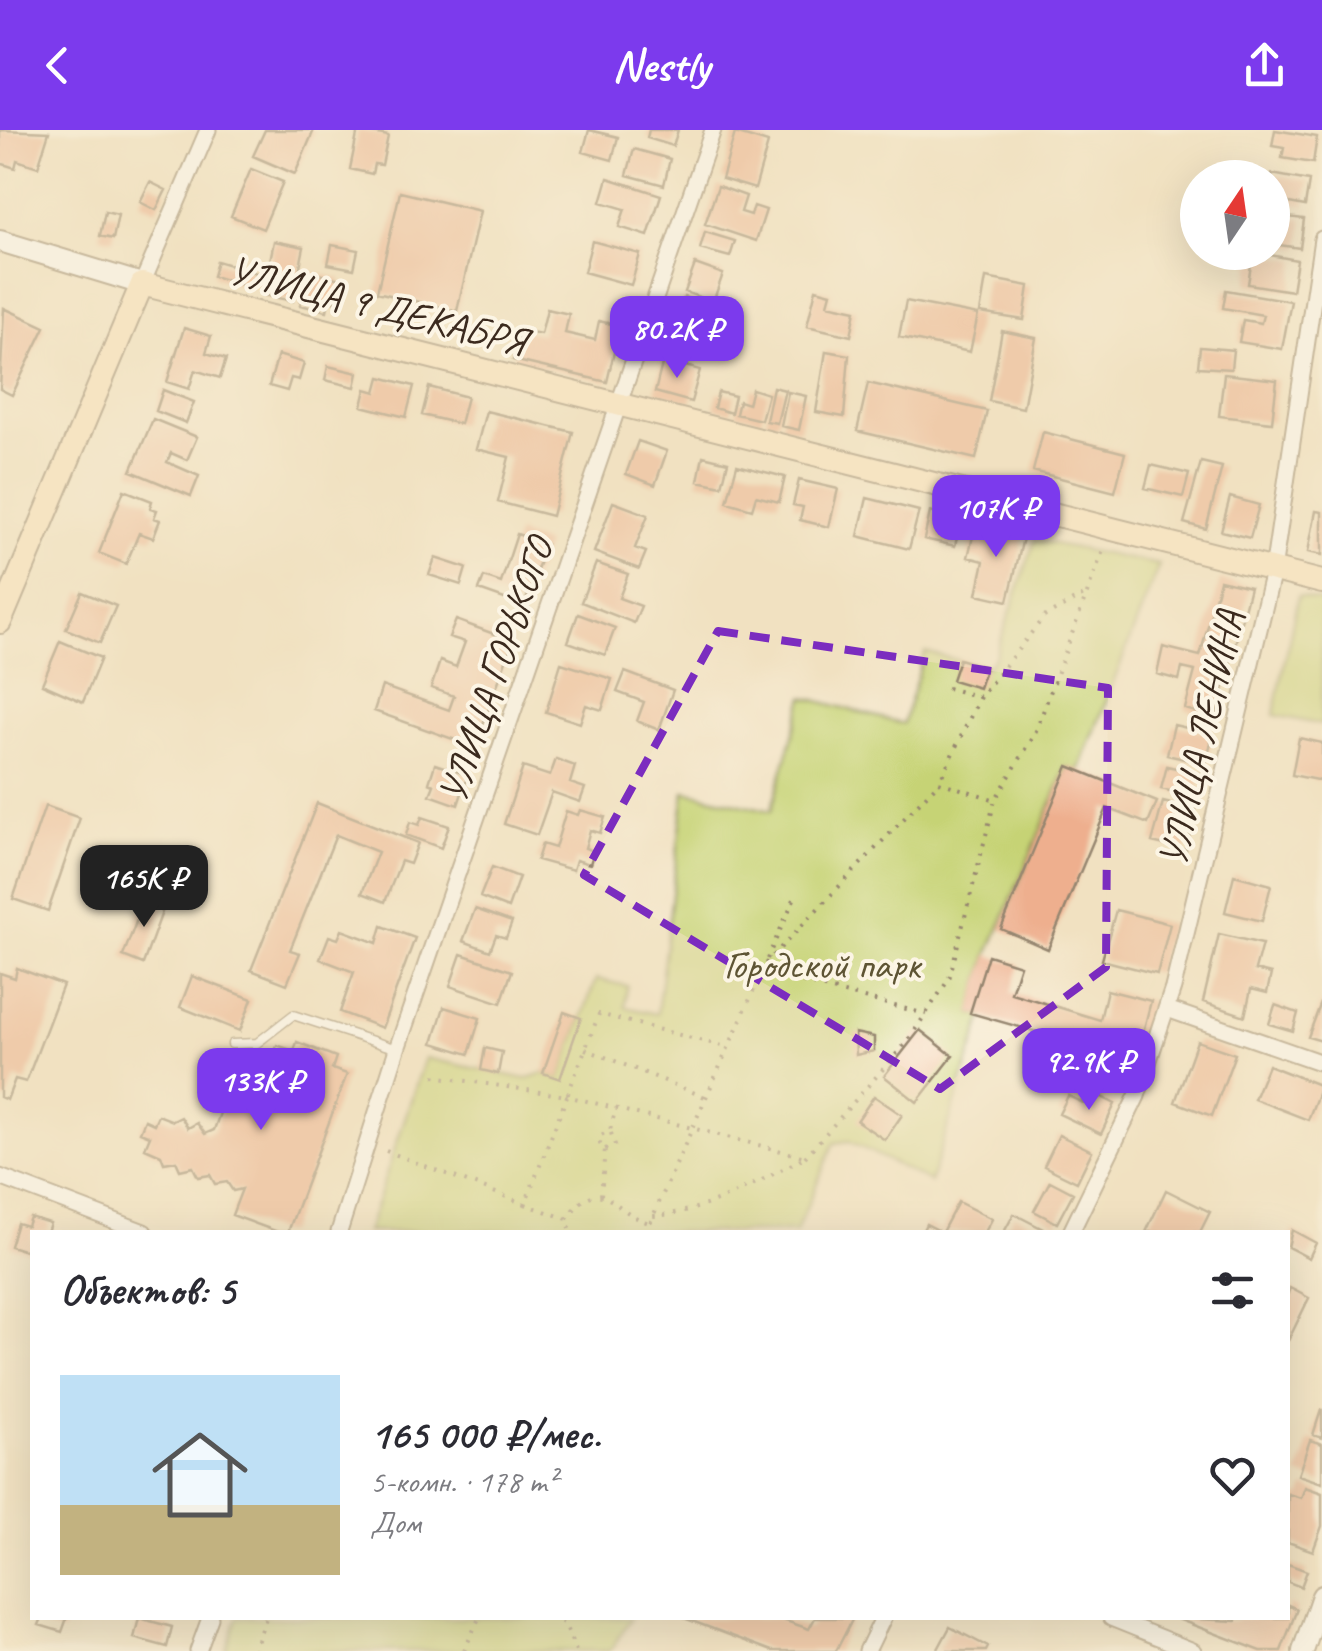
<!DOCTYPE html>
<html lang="ru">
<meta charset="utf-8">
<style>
body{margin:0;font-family:Caveat,sans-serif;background:#f2f2f3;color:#2b2b33;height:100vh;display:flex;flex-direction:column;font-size:38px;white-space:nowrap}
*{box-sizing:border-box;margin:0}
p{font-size:32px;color:#7c7c81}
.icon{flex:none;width:55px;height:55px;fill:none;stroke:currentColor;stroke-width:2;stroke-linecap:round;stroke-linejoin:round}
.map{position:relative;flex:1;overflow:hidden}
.details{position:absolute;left:30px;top:1100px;width:1260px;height:390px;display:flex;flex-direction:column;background:#fff;border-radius:0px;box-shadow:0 10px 40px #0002}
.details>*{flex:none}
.needle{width:65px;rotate:13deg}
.controls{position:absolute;left:1180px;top:30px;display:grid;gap:20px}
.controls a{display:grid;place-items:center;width:110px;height:110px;border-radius:50%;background:#fff;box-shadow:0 10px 40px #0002;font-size:50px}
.price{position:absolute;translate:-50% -85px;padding:0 22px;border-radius:20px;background:#7c3aed;color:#fff;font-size:32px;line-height:65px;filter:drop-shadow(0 2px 5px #0008)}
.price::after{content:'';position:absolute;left:50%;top:60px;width:30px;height:22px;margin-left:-15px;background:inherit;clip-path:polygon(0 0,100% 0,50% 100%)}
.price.current{background:#222;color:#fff}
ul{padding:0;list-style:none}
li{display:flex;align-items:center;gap:30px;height:250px;padding:0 30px}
li span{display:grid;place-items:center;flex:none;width:280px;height:200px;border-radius:0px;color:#555}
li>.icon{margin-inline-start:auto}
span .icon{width:120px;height:120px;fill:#fffc;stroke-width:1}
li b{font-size:42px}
h2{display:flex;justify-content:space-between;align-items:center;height:120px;padding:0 30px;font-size:42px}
header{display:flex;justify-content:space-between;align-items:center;height:130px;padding:0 30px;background:#7c3aed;color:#fff;font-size:45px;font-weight:600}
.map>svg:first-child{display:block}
.green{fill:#c6d375;stroke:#807e4a;stroke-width:2.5}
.building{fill:#eeaf8e}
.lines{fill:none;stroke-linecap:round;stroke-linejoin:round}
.service-casing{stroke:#968670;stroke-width:11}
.minor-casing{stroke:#968670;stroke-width:19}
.tertiary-casing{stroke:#968670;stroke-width:24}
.secondary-casing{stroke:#968670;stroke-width:26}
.path{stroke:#968670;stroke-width:4;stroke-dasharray:2.5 8;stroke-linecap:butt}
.service{stroke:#fff;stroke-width:8}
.minor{stroke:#fff;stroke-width:15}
.tertiary{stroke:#fff;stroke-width:20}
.secondary{stroke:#fce6c4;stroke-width:22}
.marked{fill:none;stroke:#7b2cbf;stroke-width:8;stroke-dasharray:20 12;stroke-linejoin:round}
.labels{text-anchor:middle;stroke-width:8;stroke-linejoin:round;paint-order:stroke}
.street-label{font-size:40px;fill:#3b2a1e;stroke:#fcf5e5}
.park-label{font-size:40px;fill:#5e5434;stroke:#fcf5e5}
</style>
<header><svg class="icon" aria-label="back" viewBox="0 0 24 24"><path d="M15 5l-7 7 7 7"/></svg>Nestly<svg class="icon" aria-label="share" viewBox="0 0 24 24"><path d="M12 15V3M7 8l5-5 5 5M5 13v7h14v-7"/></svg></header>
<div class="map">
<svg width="1322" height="1521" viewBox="0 0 1322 1521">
<rect width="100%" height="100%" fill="#fcf5e5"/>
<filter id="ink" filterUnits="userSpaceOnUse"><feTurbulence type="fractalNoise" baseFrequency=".01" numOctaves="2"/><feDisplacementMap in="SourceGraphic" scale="20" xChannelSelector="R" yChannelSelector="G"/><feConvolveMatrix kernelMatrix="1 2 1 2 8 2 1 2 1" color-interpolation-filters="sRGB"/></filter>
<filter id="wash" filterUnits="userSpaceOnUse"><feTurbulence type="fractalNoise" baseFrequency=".0048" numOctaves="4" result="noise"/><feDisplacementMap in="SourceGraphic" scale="40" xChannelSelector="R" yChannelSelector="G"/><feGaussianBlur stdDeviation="2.25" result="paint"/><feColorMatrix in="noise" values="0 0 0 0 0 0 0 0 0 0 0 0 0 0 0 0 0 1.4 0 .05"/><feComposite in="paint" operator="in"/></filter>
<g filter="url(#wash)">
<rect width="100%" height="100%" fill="#f1e1c1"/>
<!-- green -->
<path class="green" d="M1035 410 1159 435 1079 641 1067 637 988 825 971 883 983 887 930 1052 849 1011 834 1013 796 1102H367L425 928 526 949 543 943 560 949 596 849 627 856 625 877 657 884 685 661 771 681 804 567 903 594 925 522 986 537 995 527Z
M1298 466 1322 471V595L1274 585Z
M237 1488H631L610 1521H226Z"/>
<g id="blocks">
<!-- building -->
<path class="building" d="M0 0 49 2 38 37 17 30 15 38 0 33Z
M265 0H314L295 44 253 26Z
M358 0 388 6 382 35 374 34 372 44 350 39Z
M589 0 618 7 612 30 583 22Z
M649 0H678L673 16 647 8Z
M1275 0 1317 7 1313 33 1282 28 1284 18 1272 16Z
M735 3 768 13 755 59 722 49Z
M634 19 670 29 664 55 627 45Z
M251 39 283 52 263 99 231 86Z
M1272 44 1309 51 1305 76 1273 70Z
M608 48 661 65 648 106 619 97 625 79 601 72Z
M150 52 166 60 156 80 140 72Z
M718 56 746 66 741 82 751 85 754 76 766 80 756 111 705 94Z
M400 62 480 81 457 181 377 162Z
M105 82 118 85 113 109 100 106Z
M1272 85 1304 89 1300 118 1272 114Z
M705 102 735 111 730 127 700 119Z
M274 111 304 117 293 171 263 165Z
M592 111 640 124 631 155 584 142Z
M332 115 358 120 354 139 328 134Z
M1253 122 1297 130 1292 161 1248 154Z
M217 131 257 143 252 158 213 146Z
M695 134 723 144 713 172 685 162Z
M308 142 341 149 336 172 329 170 327 181 300 175Z
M986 148 1029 156 1024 190 980 183Z
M816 159 831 163 828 174 856 180 851 206 807 196Z
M1226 160 1291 171 1282 219 1239 212 1243 190 1261 193 1263 185 1223 178Z
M684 167 711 176 704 197 677 189Z
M906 171 978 185 970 222 899 207Z
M4 178 45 197 12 265 0 259Z
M547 179 569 184 565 203 595 210 599 191 620 196 607 252 513 230 520 200 541 204Z
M184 198 211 206 206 223 226 229 220 248 195 240 189 259 167 252Z
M1002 201 1036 208 1023 278 989 271Z
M1200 217 1233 220 1231 239 1198 237Z
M826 221 849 225 844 287 816 282Z
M278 225 304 233 299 250 291 248 287 261 269 256Z
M663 230 700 240 691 272 655 262Z
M328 236 358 243 355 257 325 250Z
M1224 244 1277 250 1272 292 1219 286Z
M380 247 414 256 406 287 362 276 366 259 376 262Z
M868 253 987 281 976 329 857 301Z
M429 257 467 267 460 294 422 285Z
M773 257 785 260 777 293 766 291Z
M752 259 768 264 761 290 736 284 739 271 748 274Z
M163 260 194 272 186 293 156 281Z
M718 262 735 266 731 283 714 278Z
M788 262 806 266 799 300 781 296Z
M486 281 573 302 552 386 498 372 509 327 476 319Z
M153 289 197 307 187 330 171 323 167 332 199 346 191 366 131 341Z
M1043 302 1125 323 1115 362 1033 341Z
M638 311 667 321 655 355 626 344Z
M703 326 728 332 722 356 698 351Z
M1201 332 1222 337 1206 399 1184 393Z
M737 335 785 347 779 372 756 366 752 379 727 372Z
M1151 335 1189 344 1183 367 1145 358Z
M799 350 838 359 829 397 800 390 803 377 793 375Z
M124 360 152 371 150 378 157 380 154 388 160 390 153 408 139 403 126 434 99 423Z
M1230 367 1259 375 1250 408 1221 401Z
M867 368 919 381 909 419 858 406Z
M613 372 648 385 635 418 646 422 639 439 594 422Z
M1316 381 1322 382V425L1308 422Z
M930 382 961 390 955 416 924 409Z
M976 394 1024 404 1008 471 977 464 984 431 968 427Z
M517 404 546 414 524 476 479 460 484 447 501 453Z
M435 428 466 438 461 455 429 445Z
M596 433 628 444 619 468 641 476 634 493 581 472Z
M1220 450 1250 457 1216 588 1185 579 1195 541 1182 538 1179 550 1157 544 1163 517 1200 526Z
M82 462 116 476 100 513 66 499Z
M578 484 615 498 605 525 568 512Z
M456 490 513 511 475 617 374 581 382 556 449 580 454 566 431 558 440 531 456 537 465 512 449 507Z
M60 511 101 528 83 572 42 554Z
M959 529 986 537 979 558 952 550Z
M561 533 612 549 602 580 586 575 580 593 546 582Z
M625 542 673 560 659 600 637 591 644 572 617 562Z
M1174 595 1213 604 1206 634 1167 625Z
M1299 608 1322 613V651L1292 645Z
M556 629 575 636 570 653 585 658 580 672 552 662 537 705 504 694 523 637 550 646Z
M435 634 468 645 458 675 430 665 434 655 429 653Z
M1068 636 1157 672 1148 694 1107 678 1048 819 1001 799Z
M1167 636 1202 644 1197 667 1161 659Z
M1163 672 1196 680 1186 720 1152 712Z
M317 673 418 713 410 734 401 731 385 772 362 763 378 722 336 705 290 820 300 823 287 854 251 840Z
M45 676 80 688 48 781 13 769Z
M580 680 605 687 600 703 590 700 585 718 594 721 590 734 576 730 573 740 537 730 542 714 555 718 566 681 578 685Z
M422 687 449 696 441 718 406 705 410 692 419 695Z
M492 737 519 747 508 778 480 767Z
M1234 745 1271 755 1262 791 1225 782Z
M146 766 165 774 143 834 123 826Z
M475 779 512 792 506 808 496 805 490 821 463 811Z
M1116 780 1170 794 1157 844 1102 830Z
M382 796 415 808 382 898 340 882 354 842 320 829 329 806 338 809 342 800 377 813Z
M1219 804 1262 814 1255 840 1271 844 1267 863 1251 859 1245 886 1203 872Z
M461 824 512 841 501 873 450 856Z
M988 825 1020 835 1011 863 1100 890 1107 860 1151 871 1136 930 970 883Z
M17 838 63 855 26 952 15 949 7 970 0 967V843L15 848Z
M192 846 252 869 240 901 180 877Z
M1322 870V911L1308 907Z
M1275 875 1298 883 1293 901 1269 894Z
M444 877 480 888 469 924 433 913Z
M564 882 581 888 560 949 543 943Z
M920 900 953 926 917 972 884 946Z
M855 903 874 907V921L856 925Z
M1197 911 1235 924 1212 986 1175 972Z
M297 912 336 927 332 939 347 944 288 1102H278L232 1085 242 1059 233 1061 227 1052 215 1054 210 1045 198 1047 193 1037 180 1040 176 1031 164 1033 161 1025 145 1018 150 1006 140 1002 145 990 154 994 158 985 173 991 181 987 188 998 197 993 205 1004 214 1000 240 926 269 937 277 915 294 921Z
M485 918 502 922 498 944 481 940Z
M1083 918 1133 936 1126 957 1075 941Z
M1268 935 1321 956 1308 990 1254 969Z
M1096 964 1115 974 1101 1004 1059 984 1068 966 1090 976Z
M874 966 902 985 885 1010 857 991Z
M1059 1005 1092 1021 1077 1052 1044 1036Z
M1050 1051 1073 1063 1057 1093 1034 1081Z
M1166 1060 1210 1082 1200 1102H1146Z
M958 1072 992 1089 985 1102H922L926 1094 942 1102Z
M1014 1084 1049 1102H1004Z
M30 1087 50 1093 47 1102H32V1123L10 1116 17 1093 27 1096Z
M1292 1100 1316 1113 1309 1128 1288 1117Z
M1290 1158 1309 1168 1288 1211V1163Z
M1321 1280H1322V1308L1313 1305Z
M1310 1310 1322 1314V1353L1298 1345Z
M1305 1357 1322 1363V1396L1313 1421 1288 1412V1364L1301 1368Z
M1288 1434 1307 1441 1301 1457 1288 1452Z
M1288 1475 1297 1479 1281 1521H1261L1175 1488 1236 1491 1237 1488H1288Z
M42 1488H67L62 1502 39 1495Z
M139 1488 172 1497 167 1517 134 1508Z
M684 1488H777L809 1499 815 1488H853L836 1521H772Z
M950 1497 988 1517 986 1521H937Z"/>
</g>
</g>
<g filter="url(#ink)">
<use href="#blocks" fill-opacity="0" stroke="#968670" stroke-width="2.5"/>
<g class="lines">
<!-- service casing -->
<g class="service-casing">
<path id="service" d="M232 914 257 913 293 885 397 919"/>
</g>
<!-- minor casing -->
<g class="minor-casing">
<path id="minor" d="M142 154 208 0
M1167 879 1322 933
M0 1047 144 1102
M339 1102 397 919 713 0
M1071 1102 1137 966 1173 858 1273 441 1322 109
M1111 1488 1193 1521
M198 1521 210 1488
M867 1521 883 1488"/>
</g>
<!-- tertiary casing -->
<g class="tertiary-casing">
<path id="tertiary" d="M0 111 142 154
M1303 1521 1322 1466"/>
</g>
<!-- secondary casing -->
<g class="secondary-casing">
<path id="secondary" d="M0 492 142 154 1322 452"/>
</g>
<!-- path -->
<path class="path" d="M947 558 980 567 1044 487 1089 462
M980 567 939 652 993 669
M767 829 795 767
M762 842 926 884
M585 919 705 967
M434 946 567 966 599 884 726 917
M605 1019 615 1015 610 1000
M386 1021 525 1074 567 966 805 1027C756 1053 709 1082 653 1086
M805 1027 907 912 949 849 995 670 1034 606 1104 418
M601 1065 605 1019 600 1014 601 1005 610 1000 616 978
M525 1074 567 1089 571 1102
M567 1089C602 1038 613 1084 650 1093
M646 1102 766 833 939 652
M551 1488 564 1493 576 1521
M254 1521 266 1488
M464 1521 479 1488"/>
<!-- service -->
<use href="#service" class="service"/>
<!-- minor -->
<use href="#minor" class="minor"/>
<!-- tertiary -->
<use href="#tertiary" class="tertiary"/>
<!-- secondary -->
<use href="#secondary" class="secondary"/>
</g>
</g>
<!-- marked area -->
<path d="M0 0H1322V1521H0ZM718 501 1108 558 1106 837 940 959 584 745Z" fill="#f1e1c1" fill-opacity=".55" fill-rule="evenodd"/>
<path class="marked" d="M718 501 1108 558 1106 837 940 959 584 745Z"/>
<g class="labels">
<!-- street labels -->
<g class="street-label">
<text transform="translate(378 175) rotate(14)" y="14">УЛИЦА 9 ДЕКАБРЯ</text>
<text transform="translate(495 540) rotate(-71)" y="14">УЛИЦА ГОРЬКОГО</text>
<text transform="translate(1200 608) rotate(-77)" y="14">УЛИЦА ЛЕНИНА</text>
</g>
<!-- park labels -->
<g class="park-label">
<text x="822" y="848">Городской парк</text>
</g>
</g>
</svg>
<div class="controls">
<a><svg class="needle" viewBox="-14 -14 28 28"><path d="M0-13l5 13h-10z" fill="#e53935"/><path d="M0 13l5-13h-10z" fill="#7c7c81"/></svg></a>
</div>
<b class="price" style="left:677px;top:251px">80.2K ₽</b>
<b class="price" style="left:996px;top:430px">107K ₽</b>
<b class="price current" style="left:144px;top:800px">165K ₽</b>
<b class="price" style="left:1089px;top:983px">92.9K ₽</b>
<b class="price" style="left:261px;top:1003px">133K ₽</b>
<section class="details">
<h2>Объектов: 5<svg class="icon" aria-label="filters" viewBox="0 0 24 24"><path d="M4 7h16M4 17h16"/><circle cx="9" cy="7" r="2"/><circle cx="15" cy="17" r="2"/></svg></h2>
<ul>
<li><span style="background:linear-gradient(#bfe0f5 65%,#c2b280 0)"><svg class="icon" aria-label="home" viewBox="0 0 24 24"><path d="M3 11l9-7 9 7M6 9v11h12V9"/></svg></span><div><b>165 000 ₽/мес.</b><p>5-комн. · 178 m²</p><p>Дом</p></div><svg class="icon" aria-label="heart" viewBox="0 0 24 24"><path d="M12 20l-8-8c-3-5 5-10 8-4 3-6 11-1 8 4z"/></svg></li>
</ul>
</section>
</div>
